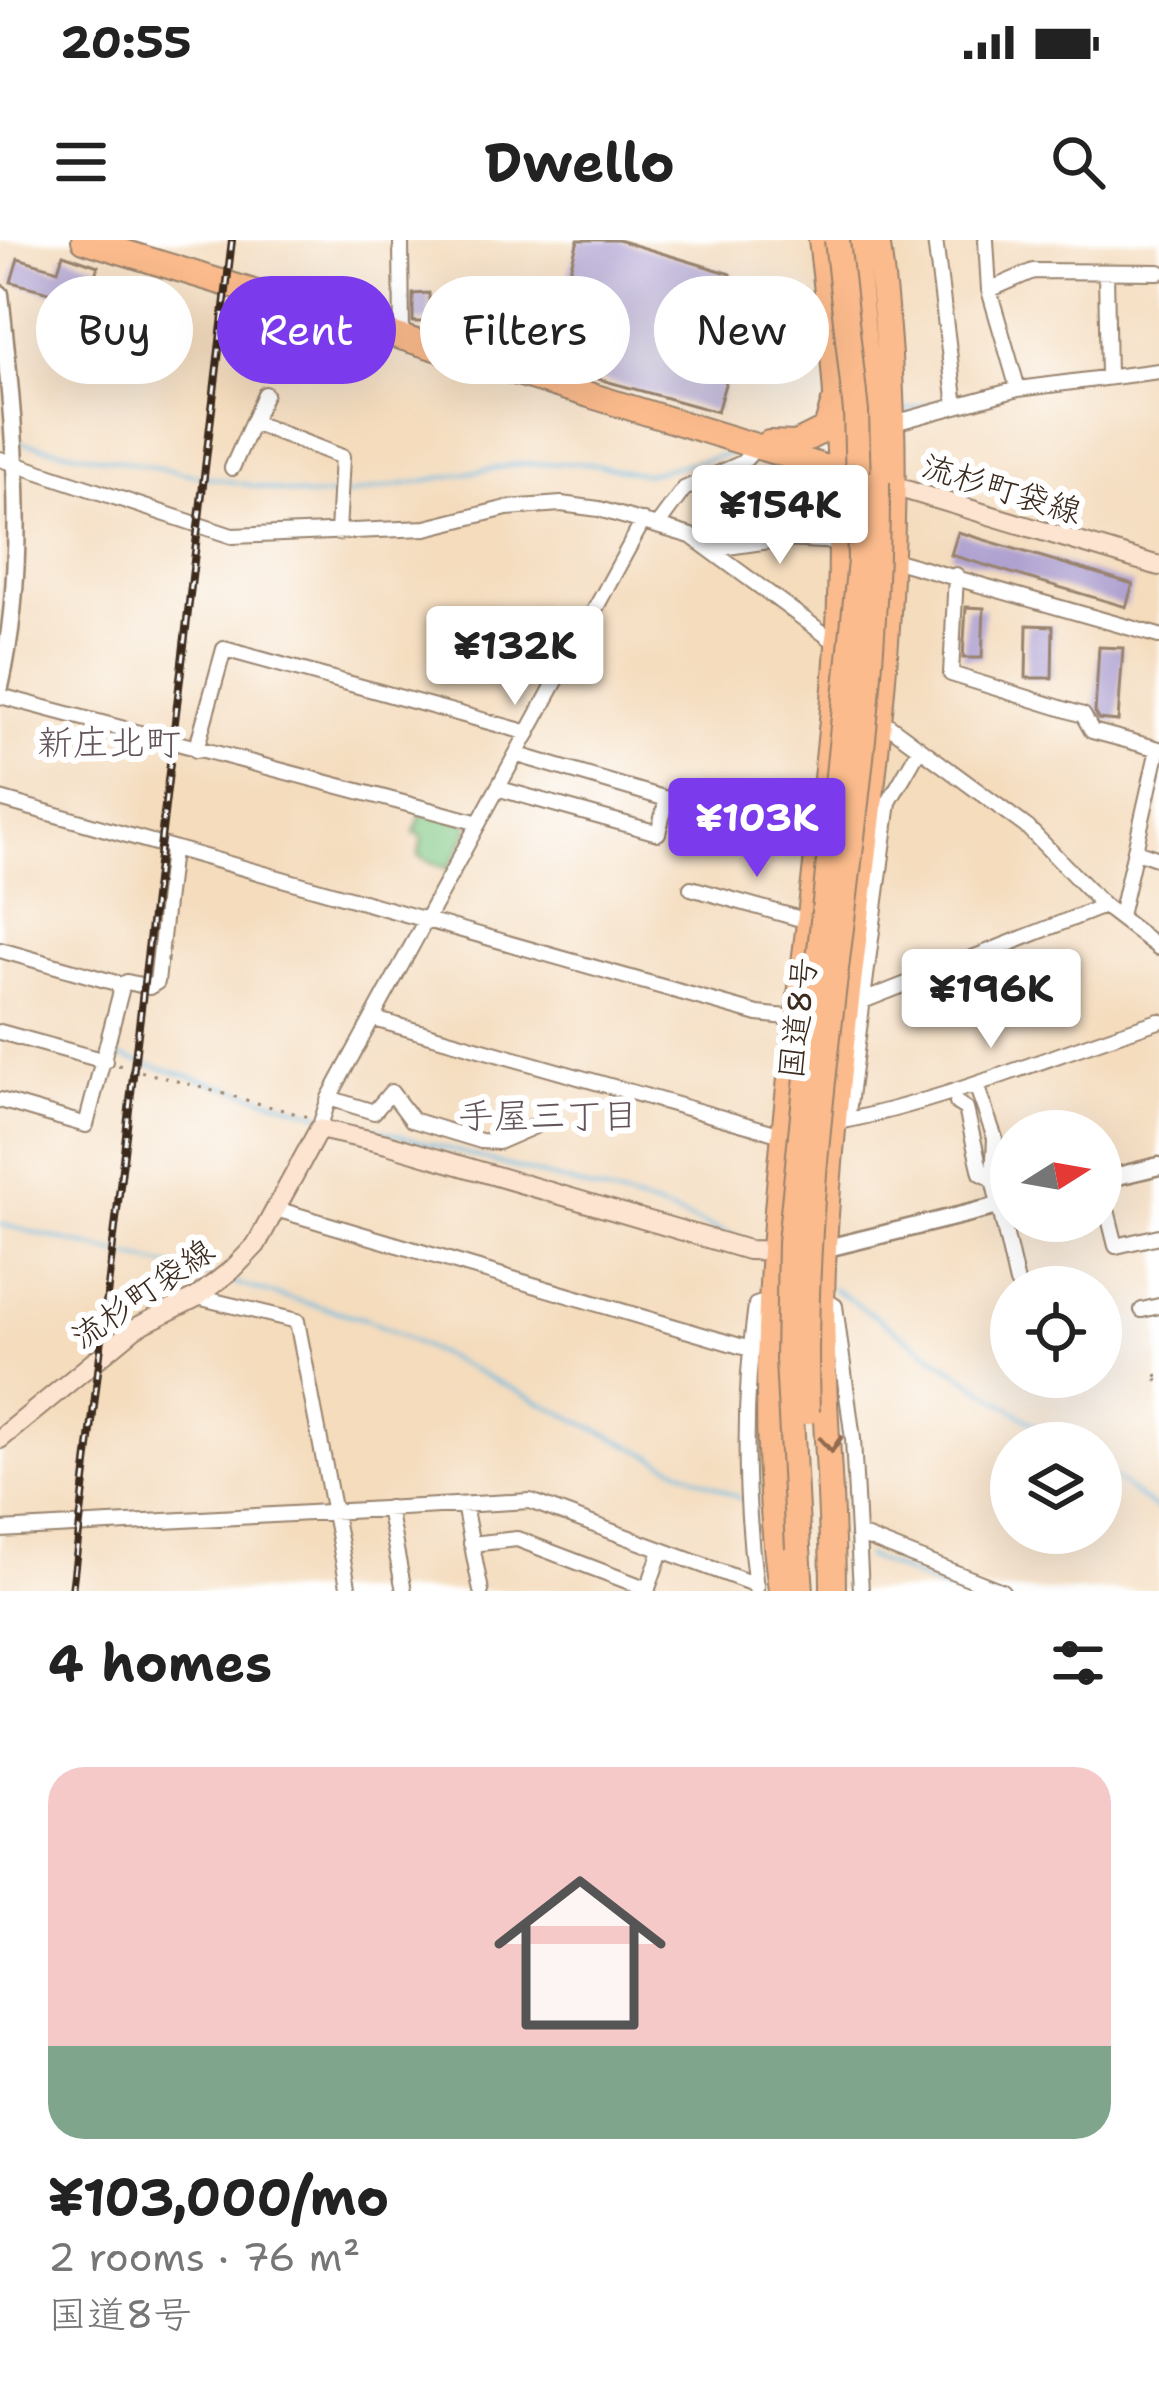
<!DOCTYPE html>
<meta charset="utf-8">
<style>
body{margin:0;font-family:"Shantell Sans","Klee One",sans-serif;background:#f6f6f6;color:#222;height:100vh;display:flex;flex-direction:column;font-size:45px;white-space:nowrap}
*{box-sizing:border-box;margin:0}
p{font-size:39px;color:#767676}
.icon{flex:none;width:66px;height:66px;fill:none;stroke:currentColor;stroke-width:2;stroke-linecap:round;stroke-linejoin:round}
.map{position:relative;height:1351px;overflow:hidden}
.panel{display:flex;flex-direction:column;background:#fff;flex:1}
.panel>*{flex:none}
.hud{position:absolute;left:36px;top:36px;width:1089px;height:108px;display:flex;gap:24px}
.needle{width:78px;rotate:79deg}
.tools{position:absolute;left:990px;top:870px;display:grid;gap:24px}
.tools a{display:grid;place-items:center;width:132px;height:132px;border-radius:50%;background:#fff;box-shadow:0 12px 48px #0002;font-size:60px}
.price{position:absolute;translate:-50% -102px;padding:0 27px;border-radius:12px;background:#fff;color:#222;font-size:39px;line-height:78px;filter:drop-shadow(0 3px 6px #0008)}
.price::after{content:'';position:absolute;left:50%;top:72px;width:36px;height:27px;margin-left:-18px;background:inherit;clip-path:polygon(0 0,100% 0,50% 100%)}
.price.selected{background:#7c3aed;color:#fff}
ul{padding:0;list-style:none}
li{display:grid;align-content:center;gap:24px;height:636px;padding:0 48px}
li span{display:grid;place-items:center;height:372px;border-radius:36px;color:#555}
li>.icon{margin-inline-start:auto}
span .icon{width:216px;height:216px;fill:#fffc;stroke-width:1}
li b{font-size:51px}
h2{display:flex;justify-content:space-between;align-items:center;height:144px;padding:0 48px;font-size:51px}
.tag{padding:0 42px;border-radius:54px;background:#fff;box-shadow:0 12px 48px #0002;font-size:42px;line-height:108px}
.tag.selected{background:#7c3aed;color:#fff}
.status{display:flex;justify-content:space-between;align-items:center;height:84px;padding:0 60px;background:#fff;direction:ltr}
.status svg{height:33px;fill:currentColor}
header{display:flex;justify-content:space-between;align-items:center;height:156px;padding:0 48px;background:#fff;font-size:54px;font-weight:700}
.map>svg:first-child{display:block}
.green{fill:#82c985;stroke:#5e7a52;stroke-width:3}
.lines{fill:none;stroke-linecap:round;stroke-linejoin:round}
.stream{stroke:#64b8e0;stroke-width:3}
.building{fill:#afa1d0}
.minor-casing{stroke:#98836e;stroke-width:18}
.tertiary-casing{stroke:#98836e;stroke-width:21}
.secondary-casing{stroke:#98836e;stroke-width:22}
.trunk-casing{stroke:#98836e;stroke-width:28}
.path{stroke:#98836e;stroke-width:3;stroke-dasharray:3 9;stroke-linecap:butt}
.minor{stroke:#fff;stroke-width:14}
.tertiary{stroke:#fff;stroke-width:16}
.secondary{stroke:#fde4d1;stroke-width:18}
.trunk{stroke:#fbbb8c;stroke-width:24}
.rail-casing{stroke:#3b2a1e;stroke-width:8}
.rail{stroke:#fff;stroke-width:3;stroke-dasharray:9;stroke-linecap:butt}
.trunk-bridge-casing{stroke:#98836e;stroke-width:28;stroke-linecap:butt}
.trunk-bridge{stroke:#fbbb8c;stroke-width:24}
.oneway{stroke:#916b50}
.labels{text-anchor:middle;stroke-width:12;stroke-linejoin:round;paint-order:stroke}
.street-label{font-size:33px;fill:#3b2a1e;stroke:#fff}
.neighbourhood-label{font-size:36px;fill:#64545c;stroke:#fff}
</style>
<div class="status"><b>20:55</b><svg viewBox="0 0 49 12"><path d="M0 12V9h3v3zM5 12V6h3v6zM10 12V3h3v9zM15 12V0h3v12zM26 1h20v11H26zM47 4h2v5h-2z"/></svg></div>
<header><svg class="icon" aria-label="menu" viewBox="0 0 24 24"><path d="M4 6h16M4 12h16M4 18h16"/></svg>Dwello<svg class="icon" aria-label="search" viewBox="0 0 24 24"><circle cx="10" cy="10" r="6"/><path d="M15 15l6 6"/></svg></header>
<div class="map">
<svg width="1159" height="1351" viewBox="0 0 1159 1351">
<rect width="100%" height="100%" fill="#fff"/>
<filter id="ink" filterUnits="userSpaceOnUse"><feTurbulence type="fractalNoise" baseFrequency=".00833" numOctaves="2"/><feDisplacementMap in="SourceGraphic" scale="24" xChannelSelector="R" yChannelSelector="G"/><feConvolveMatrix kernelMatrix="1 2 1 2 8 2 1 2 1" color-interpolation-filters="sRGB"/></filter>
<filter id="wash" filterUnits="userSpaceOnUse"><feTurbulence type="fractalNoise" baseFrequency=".004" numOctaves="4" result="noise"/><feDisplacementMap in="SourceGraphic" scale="48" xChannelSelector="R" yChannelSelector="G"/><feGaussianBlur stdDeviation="2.7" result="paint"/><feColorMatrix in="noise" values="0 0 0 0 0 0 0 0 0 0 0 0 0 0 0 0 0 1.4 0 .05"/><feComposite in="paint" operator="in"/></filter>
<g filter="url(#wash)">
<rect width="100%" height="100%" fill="#f4dcbd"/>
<!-- green -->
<path class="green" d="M422 572 466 582 469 591 448 629 419 616 422 596 414 593Z"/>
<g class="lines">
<!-- stream -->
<path class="stream" d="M1114 128 1159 124
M1073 135 1105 130
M961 157 993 149
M903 171 952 159
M19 202 308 256 335 255
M344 255 518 224 584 223 644 234 736 212
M115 815 321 874
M330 876 660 968 751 1002
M0 984 208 1036
M229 1042 369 1080 743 1260
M833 1048 1062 1203
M1101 1229 1159 1271
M866 1316 947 1351"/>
</g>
<g id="blocks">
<!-- building -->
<path class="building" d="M578 0H618L731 34 743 82 717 172 544 124Z
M63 14 98 26 86 62 11 42 18 18 58 30Z
M483 42 511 50 503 75 476 67Z
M429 53 430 82H413V54Z
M958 292 1133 344 1126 367 951 315Z
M966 367 984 368 982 418H963Z
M1027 385 1053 386 1052 438H1026Z
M1099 407 1123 408 1118 481 1098 479 1095 473Z"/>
</g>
</g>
<g filter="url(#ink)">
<use href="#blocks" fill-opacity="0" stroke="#98836e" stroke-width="3"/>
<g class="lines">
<!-- minor casing -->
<g class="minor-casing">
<path id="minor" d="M401 0 402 98
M935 0 956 166
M986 0 989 50 1018 149
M1106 32 1108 136
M989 50 1033 31 1159 32
M252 182 342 217 338 293
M894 183 1018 149 1159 131
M0 219 232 296 426 288 507 268 561 264 599 269 691 296 838 404
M232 228 265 154
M659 283 684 249 742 223 759 205
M714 309 784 299 841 302
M893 320 1159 396
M956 335 951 434 1083 475 1092 491 1159 509
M0 456 479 583
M883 481 1028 588 1104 666 1159 708
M196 510 224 409 529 493
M500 549 658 593 667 559 518 515
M0 559 758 774 796 778
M1136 611 1159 619
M691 648 808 681
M1120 676 1158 509
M0 710 116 743 121 751 86 885 0 860
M119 747 127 742 149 747 157 742 172 610
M858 763 1104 666
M374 779 782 895
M0 792 105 821
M976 845 995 898 993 939 1017 1043
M329 858 374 872 391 852 412 880 481 901 498 902 535 886
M957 863 966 869 981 933 993 939
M847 880 889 562 920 508
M844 881C952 859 1053 814 1159 781
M319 889 329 858 643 281
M1101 946 1116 1006 1159 996
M276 969 750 1109
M1039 981 1042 993 1092 981
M197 1057 297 1081 349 1351
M822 1058 835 1066 853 1199 861 1351
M1142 1070 1159 1066
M464 1265 481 1351
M388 1268 404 1351
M0 1290 530 1261 756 1345
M860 1295 1002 1351
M471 1304 517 1299 648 1349
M756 1349C744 1255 743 1159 756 1065L771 1060
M647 1351 661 1311"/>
</g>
<!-- tertiary casing -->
<g class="tertiary-casing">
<path id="tertiary" d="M0 54C14 184 29 318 0 447
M1101 940 1159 926
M823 1009 1011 963"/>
</g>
<!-- secondary casing -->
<g class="secondary-casing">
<path id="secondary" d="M896 247 1159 326
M0 1199 135 1088 197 1057 234 1028 256 1005 319 889 387 904 748 1010 784 1011"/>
</g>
<!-- trunk casing -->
<g class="trunk-casing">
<path id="trunk" d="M84 0 850 235
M854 0 877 242
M769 203 796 204 826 189 833 165
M798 1308 801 1351
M781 1351C741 1043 811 743 836 436 847 291 839 144 821 0
M833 1351C833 1236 817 1120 824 1006 844 664 927 346 877 0"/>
</g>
<!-- path -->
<path class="path" d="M118 825 312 878
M1159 1135 1152 1137 1159 1141"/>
<!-- minor -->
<use href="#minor" class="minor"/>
<!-- tertiary -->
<use href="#tertiary" class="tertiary"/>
<!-- secondary -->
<use href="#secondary" class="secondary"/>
<!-- trunk -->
<use href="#trunk" class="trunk"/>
<!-- rail casing -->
<g class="rail-casing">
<path id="rail" d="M72 1351 232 0"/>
</g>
<!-- rail -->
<use href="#rail" class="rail"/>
<!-- trunk-bridge casing -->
<g class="trunk-bridge-casing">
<path id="trunk-bridge" d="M807 1172C796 860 879 554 877 242
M798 1308 788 1120 790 1002 860 321 856 172 837 0"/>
</g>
<!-- trunk-bridge -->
<use href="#trunk-bridge" class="trunk-bridge"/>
</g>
<!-- one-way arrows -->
<defs><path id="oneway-chevron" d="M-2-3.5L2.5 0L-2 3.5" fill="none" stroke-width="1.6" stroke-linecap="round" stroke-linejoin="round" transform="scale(3)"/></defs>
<use class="oneway" href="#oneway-chevron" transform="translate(831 1204) rotate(86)"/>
</g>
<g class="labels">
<!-- street labels -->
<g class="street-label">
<text transform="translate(1002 248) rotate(17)" y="12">流杉町袋線</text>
<text transform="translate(797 778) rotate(-83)" y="12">国道8号</text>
<text transform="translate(142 1053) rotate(-35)" y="12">流杉町袋線</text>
</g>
<!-- neighbourhood labels -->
<g class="neighbourhood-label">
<text x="109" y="515">新庄北町</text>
<text x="548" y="888">手屋三丁目</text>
</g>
</g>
</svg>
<div class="tools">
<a><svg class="needle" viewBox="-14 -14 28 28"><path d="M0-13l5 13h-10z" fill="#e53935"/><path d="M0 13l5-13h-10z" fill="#767676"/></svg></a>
<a><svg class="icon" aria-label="locate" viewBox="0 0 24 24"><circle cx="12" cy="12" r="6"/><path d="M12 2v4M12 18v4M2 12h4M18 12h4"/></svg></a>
<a><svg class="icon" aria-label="layers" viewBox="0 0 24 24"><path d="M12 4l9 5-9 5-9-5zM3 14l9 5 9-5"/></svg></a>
</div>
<b class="price" style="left:780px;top:327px">¥154K</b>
<b class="price" style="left:515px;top:468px">¥132K</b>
<b class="price selected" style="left:757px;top:640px">¥103K</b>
<b class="price" style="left:991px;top:811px">¥196K</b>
<div class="hud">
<a class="tag">Buy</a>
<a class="tag selected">Rent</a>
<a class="tag">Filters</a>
<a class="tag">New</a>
</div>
</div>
<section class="panel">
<h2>4 homes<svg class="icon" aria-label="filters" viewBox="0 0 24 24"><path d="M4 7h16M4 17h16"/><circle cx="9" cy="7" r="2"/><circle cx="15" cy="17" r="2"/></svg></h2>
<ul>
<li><span style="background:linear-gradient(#f6c9c9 75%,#7fa58c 0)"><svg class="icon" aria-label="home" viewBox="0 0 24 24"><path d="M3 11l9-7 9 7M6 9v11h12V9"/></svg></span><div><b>¥103,000/mo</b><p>2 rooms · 76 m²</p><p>国道8号</p></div></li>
</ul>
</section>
